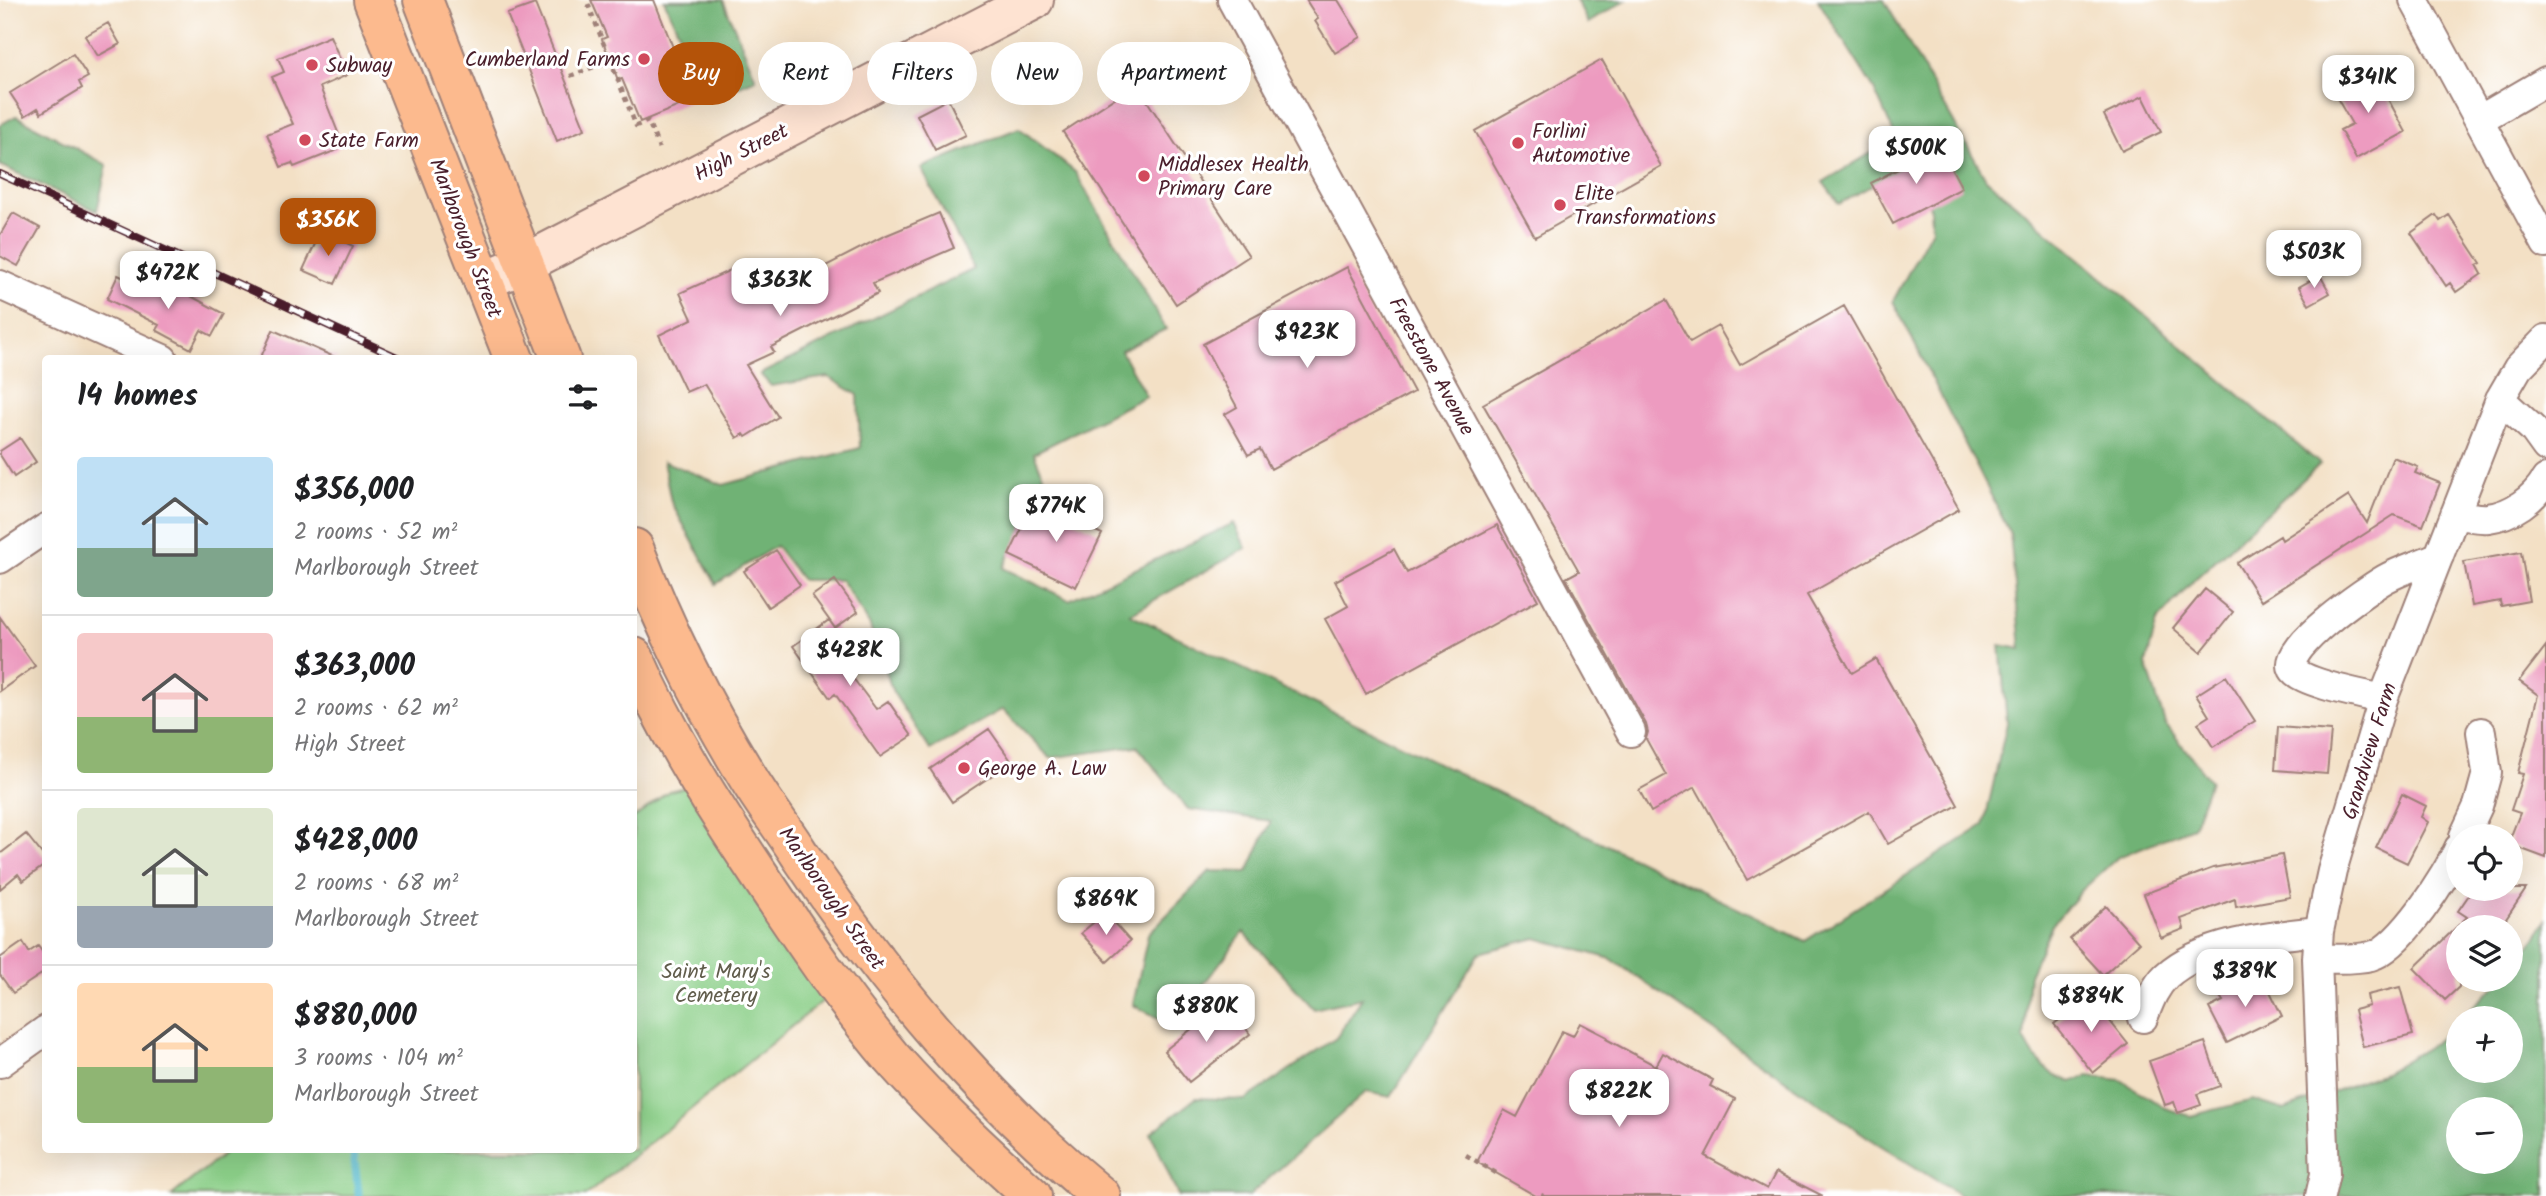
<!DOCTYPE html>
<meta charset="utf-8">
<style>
body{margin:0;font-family:Kalam,sans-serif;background:#f2f2f2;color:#202124;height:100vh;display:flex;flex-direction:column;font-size:26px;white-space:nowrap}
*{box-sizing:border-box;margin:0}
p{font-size:23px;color:#757577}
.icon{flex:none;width:38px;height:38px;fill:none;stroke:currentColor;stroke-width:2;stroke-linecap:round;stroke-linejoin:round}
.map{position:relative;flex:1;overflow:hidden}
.drawer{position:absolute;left:42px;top:355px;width:595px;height:798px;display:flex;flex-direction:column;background:#fff;border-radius:7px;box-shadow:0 7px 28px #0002}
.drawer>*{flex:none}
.guide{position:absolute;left:658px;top:42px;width:665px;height:63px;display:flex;gap:14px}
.buttons{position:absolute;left:2446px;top:824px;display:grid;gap:14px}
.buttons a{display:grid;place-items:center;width:77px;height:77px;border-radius:50%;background:#fff;box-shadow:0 7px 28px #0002;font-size:35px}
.price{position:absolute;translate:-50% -60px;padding:0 16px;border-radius:14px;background:#fff;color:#222;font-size:23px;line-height:46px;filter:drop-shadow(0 2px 4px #0008)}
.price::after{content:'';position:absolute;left:50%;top:42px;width:21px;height:16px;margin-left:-10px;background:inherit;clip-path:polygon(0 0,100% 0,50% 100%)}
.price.active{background:#b45309;color:#fff}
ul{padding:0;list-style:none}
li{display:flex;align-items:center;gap:21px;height:175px;padding:0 35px}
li+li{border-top:2px solid #e0e0e0}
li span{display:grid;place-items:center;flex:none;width:196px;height:140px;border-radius:7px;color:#555}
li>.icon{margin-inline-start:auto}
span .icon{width:84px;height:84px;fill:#fffc;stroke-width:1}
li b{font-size:30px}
h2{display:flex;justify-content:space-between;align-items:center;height:84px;padding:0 35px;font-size:30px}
.chip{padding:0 24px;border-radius:32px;background:#fff;box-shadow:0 7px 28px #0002;font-size:24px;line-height:63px}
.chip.active{background:#b45309;color:#fff}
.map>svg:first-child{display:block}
.green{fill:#8bcf88;stroke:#6a775a;stroke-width:2}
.forest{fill:#70b274;stroke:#5d6850;stroke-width:2;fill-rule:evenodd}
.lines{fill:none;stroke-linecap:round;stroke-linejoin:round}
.stream{stroke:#4fb9cc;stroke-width:8}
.building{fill:#ed9bc0}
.street-casing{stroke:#9e8078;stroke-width:32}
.secondary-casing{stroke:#9e8078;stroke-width:42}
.highway-casing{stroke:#9e8078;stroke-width:42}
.path{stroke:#9e8078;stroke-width:4.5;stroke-dasharray:5 5;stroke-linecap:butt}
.street{stroke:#fff;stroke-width:28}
.secondary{stroke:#fee3d2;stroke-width:38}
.highway{stroke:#fcba8e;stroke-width:38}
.rail-casing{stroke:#4a1f2b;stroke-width:8}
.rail{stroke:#fff;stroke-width:5;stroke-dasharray:16;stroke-linecap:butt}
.poi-dot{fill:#d1495b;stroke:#fff;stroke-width:2.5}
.labels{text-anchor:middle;stroke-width:6;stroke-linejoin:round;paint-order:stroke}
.poi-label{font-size:21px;fill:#4a1f2b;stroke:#fff;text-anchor:start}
.street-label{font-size:21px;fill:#4a1f2b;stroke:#fff}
.park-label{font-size:21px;fill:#615d4c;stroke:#fff}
</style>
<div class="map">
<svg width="2546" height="1196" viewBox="0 0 2546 1196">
<rect width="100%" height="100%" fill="#fff"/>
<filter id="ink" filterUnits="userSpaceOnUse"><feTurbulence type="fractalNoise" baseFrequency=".0143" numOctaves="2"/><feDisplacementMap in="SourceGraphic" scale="14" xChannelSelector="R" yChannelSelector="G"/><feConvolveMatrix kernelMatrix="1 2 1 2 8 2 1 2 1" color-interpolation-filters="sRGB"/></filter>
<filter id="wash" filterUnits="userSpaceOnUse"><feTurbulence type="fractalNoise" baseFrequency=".00686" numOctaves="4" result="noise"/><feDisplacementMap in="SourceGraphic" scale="28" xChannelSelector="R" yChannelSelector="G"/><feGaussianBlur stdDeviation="1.57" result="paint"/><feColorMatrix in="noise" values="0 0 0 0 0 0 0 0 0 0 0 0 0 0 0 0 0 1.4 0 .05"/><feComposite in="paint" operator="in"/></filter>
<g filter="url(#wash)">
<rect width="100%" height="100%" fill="#f3e0c5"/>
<!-- green -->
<path class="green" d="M686 787 824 1000 585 1196H171L229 1150H634V818L669 791Z"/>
<!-- forest -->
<path class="forest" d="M664 0H723L756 79 728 91C719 73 713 62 691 59Z
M1576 0H1626L1588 23Z
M1818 0H1884L1986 179 2320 464 2194 580 2157 621 2146 664 2165 723 2210 781 2193 827 2118 857 2081 891 2052 925 2029 975 2024 1039 2034 1056 2051 1073 2071 1082 2088 1076 2121 1080 2165 1108 2190 1116 2253 1100 2284 1110 2384 1073 2433 1044 2459 1020V1071H2511V1018H2460L2502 980H2511V969L2537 936 2546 920V1196H1961L1869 1138 1611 959 1536 938 1479 953 1391 1097 1366 1092 1249 1196H1178L1151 1133 1196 1098 1245 1100 1336 1038 1362 998 1314 1009 1244 932 1172 1025 1133 1005 1148 934 1210 871 1248 872 1271 821 1188 809 1137 746 1050 758 1003 709 930 750 893 692 869 624 841 580H802L776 546 716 584 671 502 663 461 723 485 860 448 858 395 828 377 771 386 760 374 974 269 921 168 1019 128 1075 172 1166 329 1121 351 1146 396 1034 453 1046 483 1003 568 1069 600 1234 523 1246 548 1130 614 1805 941 1984 825 2007 723 2000 645 2021 649 2010 533 1893 301 1932 229 1924 156 1839 204 1823 182 1896 138 1874 89ZM2459 1110H2511V1162H2459Z
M16 116 107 165 97 211 0 165V125Z"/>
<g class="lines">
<!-- stream -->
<path class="stream" d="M353 1150 359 1196"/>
</g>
<g id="blocks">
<!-- building -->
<path class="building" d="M591 0H654L694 100 640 122 622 79 618 80 602 39 607 37Z
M1306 0H1338L1361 37 1335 53 1315 21 1318 19Z
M535 4 585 129 557 141 507 14Z
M108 23 120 44 98 56 85 36Z
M330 36 347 75 320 87 343 145 337 148V150L294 167 292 163 281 167 267 134 293 124 272 77 284 72 278 58Z
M73 54 88 77 79 82 82 88 41 113 38 108 25 116 10 93Z
M1602 60 1661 166 1535 237 1475 131Z
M2368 69 2378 89 2383 90 2406 132 2356 159 2340 130 2352 124 2334 93 2347 86 2344 82Z
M1136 84 1249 256 1176 304 1063 132Z
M2143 96 2161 132 2122 151 2104 115Z
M948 99 966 135 935 150 917 115Z
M1940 147 1962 188 1893 224 1871 183Z
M13 213 40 228 18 266 0 256V235Z
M939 213 954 248 873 283 878 293 771 347 774 352 746 365 778 417 746 437 744 434 737 438 704 384 686 392 659 335 692 319 680 293 735 268 752 304 882 237Z
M2436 215 2440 221 2449 215 2481 263 2477 265 2482 274 2456 292 2450 283 2446 286 2411 233Z
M321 231 353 246 335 284 303 270Z
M1347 267 1414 392 1271 469 1260 449 1248 455 1225 414 1237 407 1203 344Z
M118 275 172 301 178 289 224 314 212 336 201 330 191 349 156 330 159 325 107 299Z
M2320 275 2330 293 2309 305 2299 287Z
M1666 300 1690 342 1718 326 1740 365 1844 306 1959 509 1807 595 1852 673 1876 659 1958 805 1888 844 1869 811 1747 880 1695 787 1651 812 1639 790 1666 775 1646 739 1648 732 1646 724 1566 578 1579 571 1483 404Z
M273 330 339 359H260Z
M20 438 36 462 14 477 0 455V451Z
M2393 457 2418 467 2415 473 2440 483 2423 526 2394 515 2261 601 2237 563 2280 536 2282 540 2349 496 2367 523Z
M1035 502 1102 534 1076 587 1009 555Z
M1497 525 1538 600 1366 694 1325 619 1348 606 1335 581 1394 549 1407 573Z
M776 550 800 585 768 607 744 571Z
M2521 552 2529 601 2501 606 2500 601 2472 606 2464 562Z
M835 580 858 612 835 628 812 596Z
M2205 589 2233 612 2201 652 2173 628Z
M0 617 35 666 0 691Z
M829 620 859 662 847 670 876 709 888 701 912 736 880 757 835 694 830 698 793 646Z
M2546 646V858L2511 845V836L2520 813 2511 810 2523 774 2518 773 2538 695 2519 681Z
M2226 676 2255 721 2213 747 2198 723 2209 716 2196 695Z
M2278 727 2331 731 2327 774 2275 770Z
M989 729 1012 762 952 802 930 769Z
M2402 794 2426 806 2421 817 2428 822 2407 863 2376 848Z
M26 834 46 859V864L23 881 18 874 0 889V854Z
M2282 855 2290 897 2236 907 2235 899 2181 919 2184 929 2161 938 2144 894 2213 868Z
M2473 889H2526L2500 928H2459V987L2445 1000 2414 968 2467 917 2458 911Z
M2106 906 2139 943 2103 975 2070 939Z
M1105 913 1130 941 1107 962 1081 933Z
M23 942 29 952 38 946 46 957V971L13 993 0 975V958Z
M2261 973 2282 1016 2227 1043 2209 1008 2223 1001 2219 995Z
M2400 987 2413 1035 2363 1047 2354 1010 2369 1006 2367 995Z
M2090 996 2128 1044 2093 1073 2054 1024Z
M1231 1009 1250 1034 1189 1082 1164 1051 1204 1019 1209 1026Z
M1580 1023 1607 1037 1606 1039 1656 1066 1663 1053 1713 1080 1710 1086 1735 1099 1705 1156 1767 1189 1776 1172 1823 1196H1536L1477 1162 1504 1110 1517 1117 1562 1031 1573 1036Z
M2205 1042 2220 1086 2197 1094 2201 1105 2178 1113 2174 1102 2165 1105 2149 1061Z"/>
</g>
</g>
<g filter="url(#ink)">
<use href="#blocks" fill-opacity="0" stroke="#9e8078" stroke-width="2"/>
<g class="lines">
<!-- street casing -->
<g class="street-casing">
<path id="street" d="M1232 0 1631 732
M2414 0 2546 244
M2479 120 2546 81
M0 285 163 359
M2500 399 2533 429 2546 447
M2455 514C2466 516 2478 519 2488 518 2512 515 2534 499 2546 479
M0 559 46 528
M2383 699C2367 695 2300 683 2293 669 2281 648 2368 589 2385 579 2401 570 2421 564 2439 556
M2464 836 2478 806 2487 773 2481 732
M2317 958C2334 959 2354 960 2371 956 2400 949 2447 875 2459 848
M2143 1018C2149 1003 2154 988 2166 976 2203 942 2271 936 2319 931
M0 1063 46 1030
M2320 1196 2325 1174 2317 958 2319 931 2332 871 2383 699 2500 399 2518 368 2546 339"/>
</g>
<!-- secondary casing -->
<g class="secondary-casing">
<path id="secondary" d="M483 281 524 264 1034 0"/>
</g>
<!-- highway casing -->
<g class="highway-casing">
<path id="highway" d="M373 0 514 359
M423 0 561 359
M634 548C664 626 703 704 747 776 763 803 783 828 800 855 886 982 982 1098 1101 1196
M634 657C667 733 712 804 758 873 800 936 843 1000 892 1058 935 1107 984 1152 1032 1196"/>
</g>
<!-- path -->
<path class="path" d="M588 4 636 126 648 121 659 148
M570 76 610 61
M1466 1155 1496 1173
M1541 1195 1543 1196"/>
<!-- street -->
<use href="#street" class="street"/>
<!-- secondary -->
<use href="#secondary" class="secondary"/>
<!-- highway -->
<use href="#highway" class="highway"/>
<!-- rail casing -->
<g class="rail-casing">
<path id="rail" d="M0 174 401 359"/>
</g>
<!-- rail -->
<use href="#rail" class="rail"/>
</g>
</g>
<!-- markers -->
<g class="poi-dot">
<circle cx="644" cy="59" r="7"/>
<circle cx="312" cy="65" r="7"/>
<circle cx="305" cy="140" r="7"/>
<circle cx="1518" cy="143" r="7"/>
<circle cx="1144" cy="176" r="7"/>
<circle cx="1560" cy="205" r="7"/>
<circle cx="964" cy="768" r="7"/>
</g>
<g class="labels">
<!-- poi labels -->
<g class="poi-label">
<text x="630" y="66" text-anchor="end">Cumberland Farms</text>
<text x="326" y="72">Subway</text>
<text x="1532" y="138">Forlini<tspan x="1532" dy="24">Automotive</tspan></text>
<text x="319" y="147">State Farm</text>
<text x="1158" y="171">Middlesex Health<tspan x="1158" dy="24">Primary Care</tspan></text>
<text x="1574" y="200">Elite<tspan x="1574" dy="24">Transformations</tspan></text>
<text x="978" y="775">George A. Law</text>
</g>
<!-- street labels -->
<g class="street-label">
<text transform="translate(741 152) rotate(-27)" y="7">High Street</text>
<text transform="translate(466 238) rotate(69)" y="7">Marlborough Street</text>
<text transform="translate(1432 366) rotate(61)" y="7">Freestone Avenue</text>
<text transform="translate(2369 751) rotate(-73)" y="7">Grandview Farm</text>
<text transform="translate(832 898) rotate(55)" y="7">Marlborough Street</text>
</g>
<!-- park labels -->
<g class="park-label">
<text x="716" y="978">Saint Mary's<tspan x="716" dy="24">Cemetery</tspan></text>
</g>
</g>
</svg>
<div class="buttons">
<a><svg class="icon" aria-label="locate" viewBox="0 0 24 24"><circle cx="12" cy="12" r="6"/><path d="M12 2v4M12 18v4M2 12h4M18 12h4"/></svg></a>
<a><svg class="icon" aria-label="layers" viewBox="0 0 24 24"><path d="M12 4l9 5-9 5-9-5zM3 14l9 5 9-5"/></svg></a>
<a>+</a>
<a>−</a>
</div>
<b class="price" style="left:2368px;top:115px">$341K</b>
<b class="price" style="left:1916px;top:186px">$500K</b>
<b class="price active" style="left:328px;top:258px">$356K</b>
<b class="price" style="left:2314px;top:290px">$503K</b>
<b class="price" style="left:168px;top:311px">$472K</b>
<b class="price" style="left:780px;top:318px">$363K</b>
<b class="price" style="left:1307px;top:370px">$923K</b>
<b class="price" style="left:1056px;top:544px">$774K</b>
<b class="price" style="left:850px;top:688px">$428K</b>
<b class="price" style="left:1106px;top:937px">$869K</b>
<b class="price" style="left:2245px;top:1009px">$389K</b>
<b class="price" style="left:2091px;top:1034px">$884K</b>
<b class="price" style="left:1206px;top:1044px">$880K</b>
<b class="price" style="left:1619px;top:1129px">$822K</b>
<div class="guide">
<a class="chip active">Buy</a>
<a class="chip">Rent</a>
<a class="chip">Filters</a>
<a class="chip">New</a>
<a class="chip">Apartment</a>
</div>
<section class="drawer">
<h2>14 homes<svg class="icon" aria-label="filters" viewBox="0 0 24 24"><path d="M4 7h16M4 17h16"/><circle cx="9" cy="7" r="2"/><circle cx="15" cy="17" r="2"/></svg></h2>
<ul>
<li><span style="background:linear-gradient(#bfe0f5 65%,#7fa58c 0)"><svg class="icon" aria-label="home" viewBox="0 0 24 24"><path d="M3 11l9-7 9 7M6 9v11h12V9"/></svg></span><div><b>$356,000</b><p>2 rooms · 52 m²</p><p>Marlborough Street</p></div></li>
<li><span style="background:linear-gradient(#f6c9c9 60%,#8fb573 0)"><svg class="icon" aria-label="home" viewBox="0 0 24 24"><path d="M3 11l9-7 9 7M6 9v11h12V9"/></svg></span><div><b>$363,000</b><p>2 rooms · 62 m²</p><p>High Street</p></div></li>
<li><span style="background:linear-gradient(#dfe7d0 70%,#9aa5b1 0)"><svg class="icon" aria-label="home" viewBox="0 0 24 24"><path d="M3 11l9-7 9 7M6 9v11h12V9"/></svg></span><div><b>$428,000</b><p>2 rooms · 68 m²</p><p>Marlborough Street</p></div></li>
<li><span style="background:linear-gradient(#ffd9b3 60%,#8fb573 0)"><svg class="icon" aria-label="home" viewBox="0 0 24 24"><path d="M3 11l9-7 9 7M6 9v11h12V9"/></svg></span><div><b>$880,000</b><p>3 rooms · 104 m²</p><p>Marlborough Street</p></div></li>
</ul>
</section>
</div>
